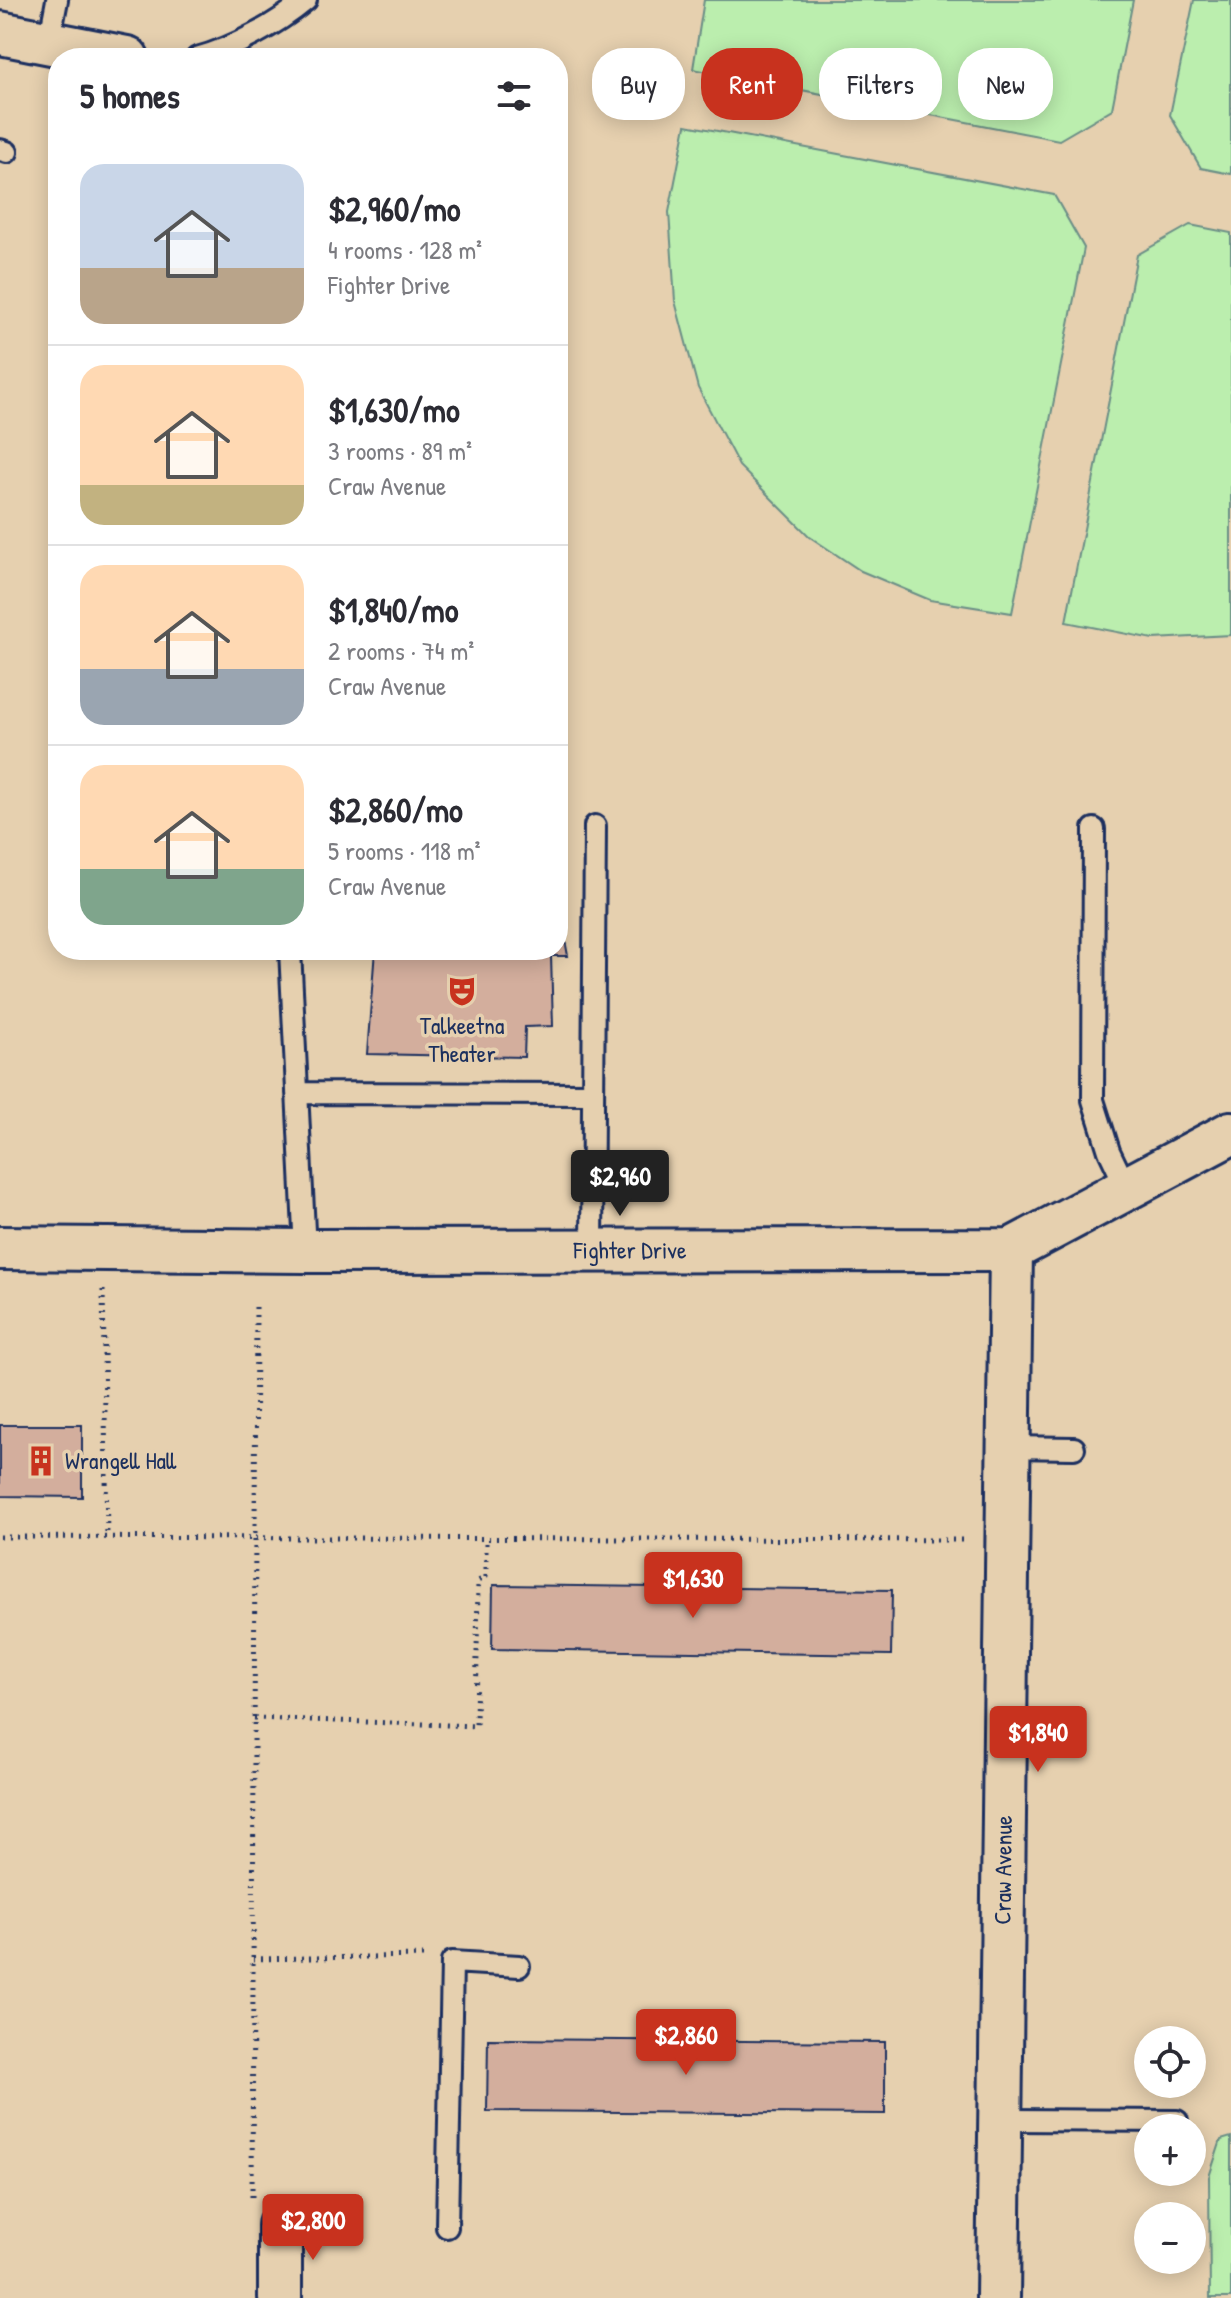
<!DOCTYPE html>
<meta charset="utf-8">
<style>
body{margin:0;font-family:"Patrick Hand",sans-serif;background:#f7f7f7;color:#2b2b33;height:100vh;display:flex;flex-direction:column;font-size:30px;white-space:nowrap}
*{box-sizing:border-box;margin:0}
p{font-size:26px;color:#7c7c81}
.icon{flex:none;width:44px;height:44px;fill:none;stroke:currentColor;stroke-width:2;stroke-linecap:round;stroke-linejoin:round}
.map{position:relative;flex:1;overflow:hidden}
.sheet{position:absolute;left:48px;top:48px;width:520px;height:912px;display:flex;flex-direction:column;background:#fff;border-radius:32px;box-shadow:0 4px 20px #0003}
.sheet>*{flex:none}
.guide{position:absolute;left:592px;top:48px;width:518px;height:72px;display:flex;gap:16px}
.controls{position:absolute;left:1134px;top:2026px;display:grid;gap:16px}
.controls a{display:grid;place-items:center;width:72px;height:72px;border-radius:50%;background:#fff;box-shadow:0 4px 20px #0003;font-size:40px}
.price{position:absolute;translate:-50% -68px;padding:0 18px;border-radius:8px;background:#c8321e;color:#fff;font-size:26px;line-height:52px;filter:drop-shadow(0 2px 4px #0008)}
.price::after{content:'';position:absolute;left:50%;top:48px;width:24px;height:18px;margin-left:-12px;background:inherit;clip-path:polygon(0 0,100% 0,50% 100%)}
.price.on{background:#222;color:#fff}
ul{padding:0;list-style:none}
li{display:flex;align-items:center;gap:24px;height:200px;padding:0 32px}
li+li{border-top:2px solid #e1e1e2}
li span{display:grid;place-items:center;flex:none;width:224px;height:160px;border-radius:24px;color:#555}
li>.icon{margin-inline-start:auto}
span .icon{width:96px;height:96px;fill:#fffc;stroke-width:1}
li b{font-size:34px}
h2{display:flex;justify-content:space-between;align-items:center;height:96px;padding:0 32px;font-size:34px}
.chip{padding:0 28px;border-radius:32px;background:#fff;box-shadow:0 4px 20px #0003;font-size:28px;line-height:72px}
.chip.on{background:#c8321e;color:#fff}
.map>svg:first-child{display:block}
.green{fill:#bbeeae;stroke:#6b8e86;stroke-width:2}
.building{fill:#d3ae9d;stroke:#1b2f5e;stroke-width:2}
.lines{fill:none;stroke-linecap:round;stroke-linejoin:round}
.lane-casing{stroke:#1b2f5e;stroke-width:26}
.street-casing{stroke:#1b2f5e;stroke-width:48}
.path{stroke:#1b2f5e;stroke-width:5;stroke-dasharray:2 6;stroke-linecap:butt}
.lane{stroke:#e6d0af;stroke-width:20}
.street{stroke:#e6d0af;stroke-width:42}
.labels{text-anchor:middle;stroke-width:7;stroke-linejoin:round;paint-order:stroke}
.poi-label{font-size:24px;fill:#1b2f5e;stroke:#e6d0af}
.street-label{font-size:24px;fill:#1b2f5e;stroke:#e6d0af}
</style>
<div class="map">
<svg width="1231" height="2298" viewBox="0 0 1231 2298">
<rect width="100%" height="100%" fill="#e6d0af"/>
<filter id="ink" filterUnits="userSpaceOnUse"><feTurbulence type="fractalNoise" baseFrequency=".0125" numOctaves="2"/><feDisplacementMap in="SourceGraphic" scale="16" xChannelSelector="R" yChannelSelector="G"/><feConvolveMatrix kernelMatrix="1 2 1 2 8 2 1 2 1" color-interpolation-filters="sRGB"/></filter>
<g filter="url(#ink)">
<!-- green -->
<path class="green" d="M704 0H1133L1112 109 1059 140 693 69Z
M1194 0H1231V174L1201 168 1170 115Z
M686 125 1054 195 1084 248 1012 613 930 600 861 571 810 537 739 466 698 388 675 301 669 212Z
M1190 225 1231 233V635L1153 639 1066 622 1137 255Z
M1231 2137V2298H1210L1209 2177 1221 2140Z"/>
<!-- building -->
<path class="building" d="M558 902 568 956H551L553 1026 525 1027 524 1057 367 1054 375 950H558Z
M0 1425H82V1497L0 1496Z
M493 1585 892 1590 891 1655 492 1649Z
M488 2039 885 2042V2114L487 2111Z"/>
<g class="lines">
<!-- lane casing -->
<g class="lane-casing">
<path id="lane" d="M49 42 57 0
M197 58C234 48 276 25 306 0
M0 150 7 152
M1094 829 1093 1100 1109 1151 1127 1189
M290 950 305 1251
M297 1093 593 1094
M592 1251 595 826
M1009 1447 1074 1448
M1000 2120 1177 2121
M447 2227 452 1962 519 1966"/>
</g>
<!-- street casing -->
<g class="street-casing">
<g id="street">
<path d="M0 33 127 58"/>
<path id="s1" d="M0 1248 305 1251 1011 1250 1231 1133"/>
<path d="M280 2298V2225"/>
<path id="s2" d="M998 2298 1011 1250"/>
</g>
</g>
<!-- path -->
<path class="path" d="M103 1290 107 1537
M0 1537 967 1540
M254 1718 476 1726 478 1581 486 1577V1539
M253 1959 424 1956
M252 2197 256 1307"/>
<!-- lane -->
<use href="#lane" class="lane"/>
<!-- street -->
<use href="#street" class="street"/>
</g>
</g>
<!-- icons -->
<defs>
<g id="theatre-bare" transform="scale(2.4)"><path d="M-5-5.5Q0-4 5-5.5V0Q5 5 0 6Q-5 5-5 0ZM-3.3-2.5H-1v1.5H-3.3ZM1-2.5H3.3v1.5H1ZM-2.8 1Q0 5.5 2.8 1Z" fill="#c8321e" stroke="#e6d0af" stroke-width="2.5" paint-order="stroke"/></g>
<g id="building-bare" transform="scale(2.4)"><path d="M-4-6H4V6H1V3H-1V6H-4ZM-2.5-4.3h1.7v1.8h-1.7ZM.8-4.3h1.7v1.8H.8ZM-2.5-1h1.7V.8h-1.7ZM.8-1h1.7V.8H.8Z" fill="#c8321e" stroke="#e6d0af" stroke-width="2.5" paint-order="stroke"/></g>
</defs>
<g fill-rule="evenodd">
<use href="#theatre-bare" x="462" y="991"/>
<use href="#building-bare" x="41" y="1461"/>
</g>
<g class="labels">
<!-- poi labels -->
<g class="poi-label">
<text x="462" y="1034">Talkeetna<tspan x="462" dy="28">Theater</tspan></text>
<text x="65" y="1469" text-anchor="start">Wrangell Hall</text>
</g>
<!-- street labels -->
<g class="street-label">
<text dy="8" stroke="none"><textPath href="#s1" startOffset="630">Fighter Drive</textPath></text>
<text dy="8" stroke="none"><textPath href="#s2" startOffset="428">Craw Avenue</textPath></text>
</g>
</g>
</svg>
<div class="controls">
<a><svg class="icon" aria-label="locate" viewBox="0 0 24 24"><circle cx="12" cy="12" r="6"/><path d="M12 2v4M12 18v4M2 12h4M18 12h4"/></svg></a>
<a>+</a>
<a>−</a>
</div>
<b class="price on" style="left:620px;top:1218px">$2,960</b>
<b class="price" style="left:693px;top:1620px">$1,630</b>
<b class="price" style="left:1038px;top:1774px">$1,840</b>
<b class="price" style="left:686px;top:2077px">$2,860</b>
<b class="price" style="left:313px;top:2262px">$2,800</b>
<div class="guide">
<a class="chip">Buy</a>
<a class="chip on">Rent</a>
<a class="chip">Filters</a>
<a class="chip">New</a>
</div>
<section class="sheet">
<h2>5 homes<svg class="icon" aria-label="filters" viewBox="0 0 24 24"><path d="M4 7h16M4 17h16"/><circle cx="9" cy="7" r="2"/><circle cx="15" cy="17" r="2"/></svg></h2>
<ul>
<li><span style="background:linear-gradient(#c9d6e8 65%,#b9a48a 0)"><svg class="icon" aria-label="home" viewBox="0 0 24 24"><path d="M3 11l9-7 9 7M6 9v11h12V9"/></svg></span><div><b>$2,960/mo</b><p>4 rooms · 128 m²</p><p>Fighter Drive</p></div></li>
<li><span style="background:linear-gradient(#ffd9b3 75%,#c2b280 0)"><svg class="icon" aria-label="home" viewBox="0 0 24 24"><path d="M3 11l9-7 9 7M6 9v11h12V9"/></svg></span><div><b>$1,630/mo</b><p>3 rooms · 89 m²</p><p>Craw Avenue</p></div></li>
<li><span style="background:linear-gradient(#ffd9b3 65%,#9aa5b1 0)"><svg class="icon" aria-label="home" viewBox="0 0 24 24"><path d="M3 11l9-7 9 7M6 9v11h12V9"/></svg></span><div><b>$1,840/mo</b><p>2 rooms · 74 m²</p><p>Craw Avenue</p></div></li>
<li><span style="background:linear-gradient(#ffd9b3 65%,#7fa58c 0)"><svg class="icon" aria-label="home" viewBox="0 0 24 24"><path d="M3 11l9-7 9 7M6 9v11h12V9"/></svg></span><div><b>$2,860/mo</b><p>5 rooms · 118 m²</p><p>Craw Avenue</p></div></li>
</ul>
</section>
</div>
